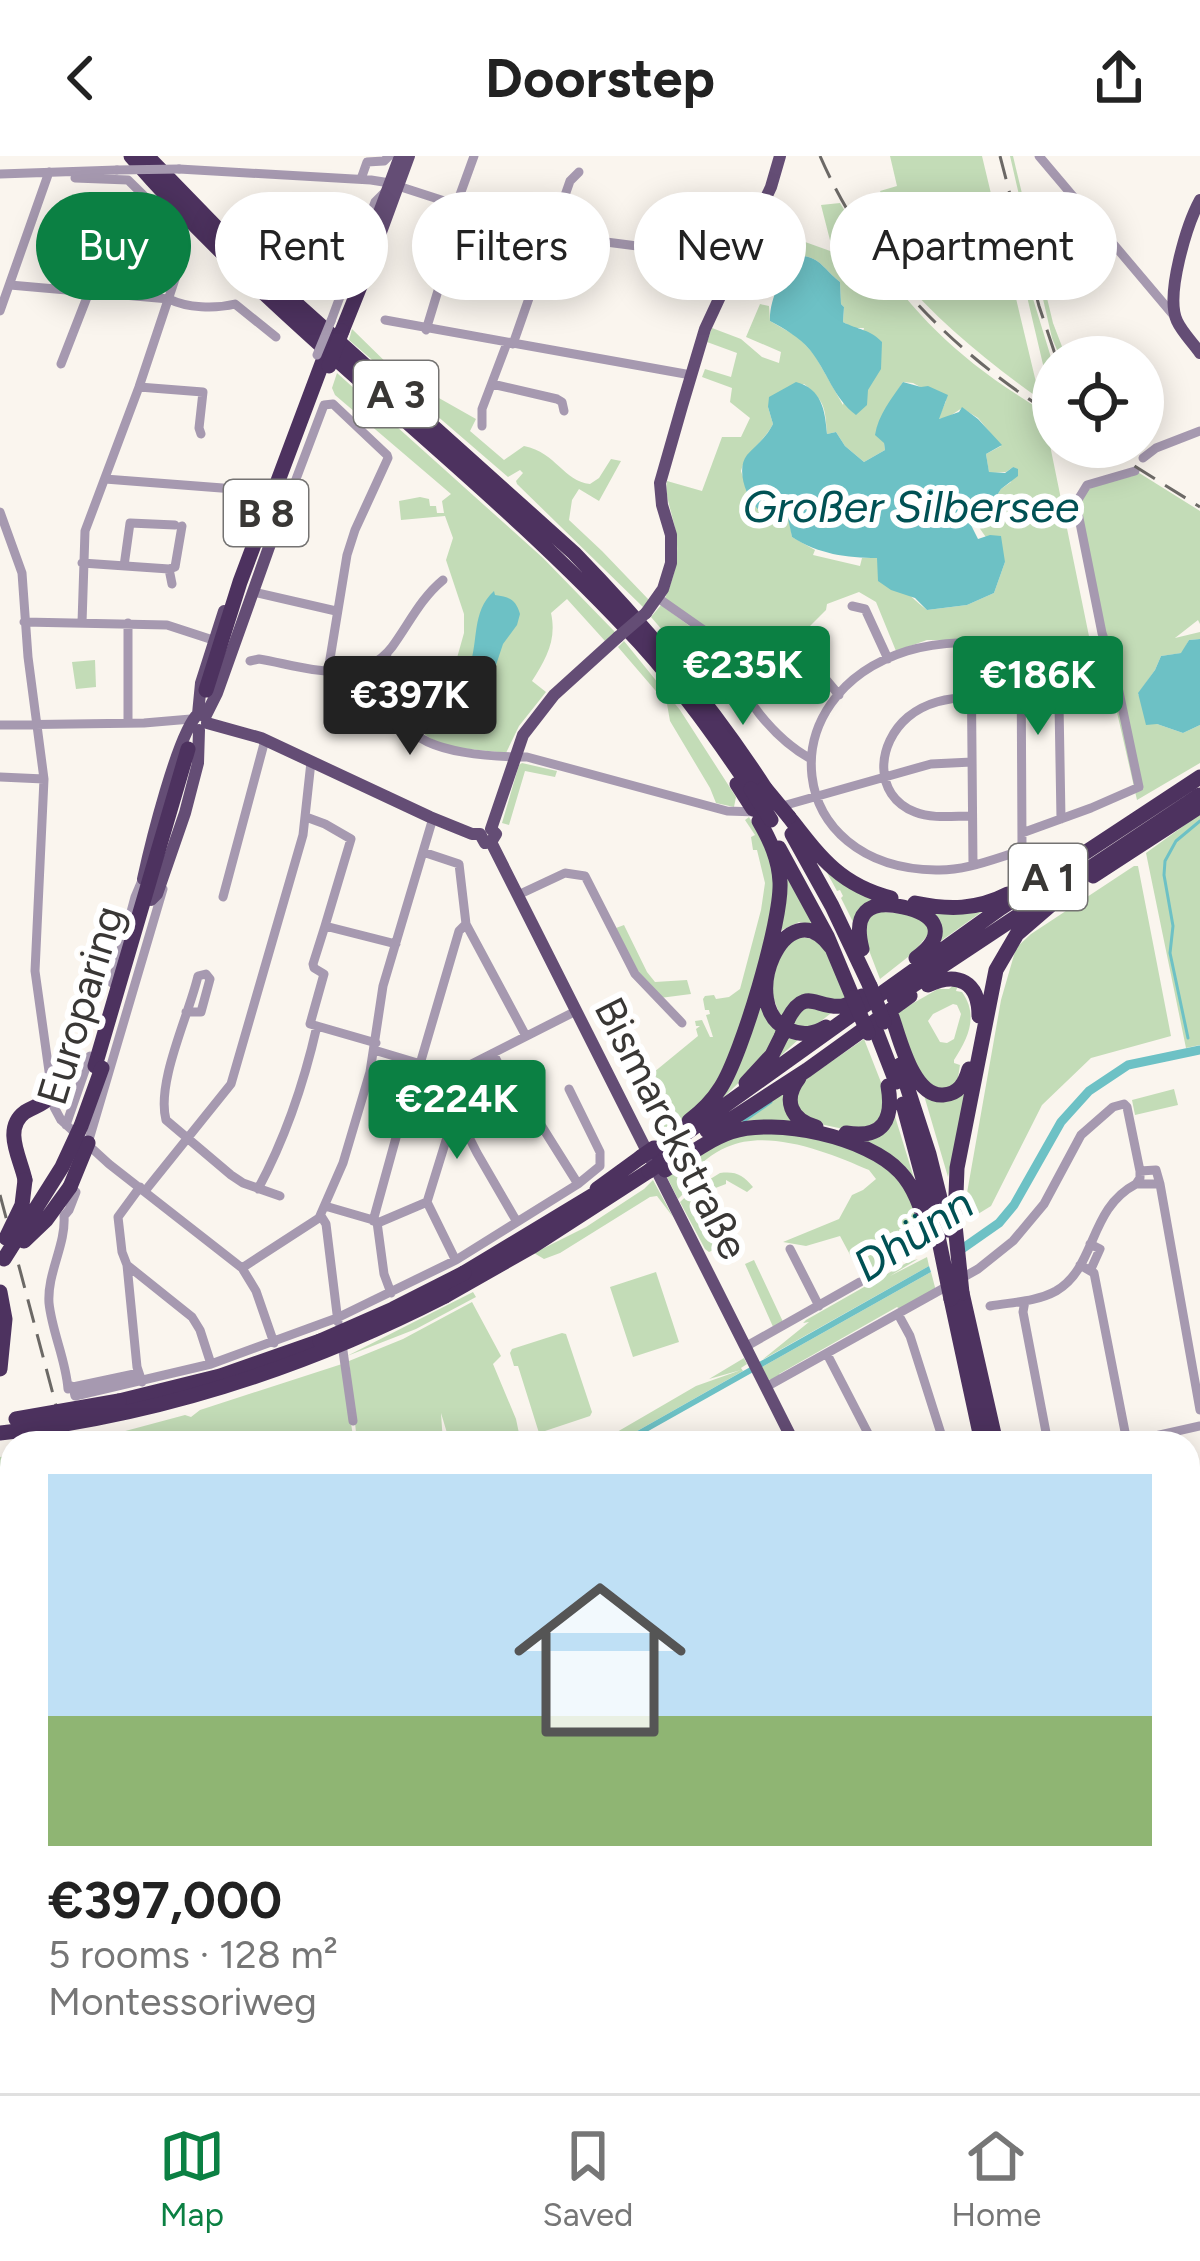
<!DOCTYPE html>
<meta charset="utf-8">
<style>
body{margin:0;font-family:Figtree,sans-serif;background:#f2f2f2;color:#222;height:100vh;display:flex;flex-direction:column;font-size:45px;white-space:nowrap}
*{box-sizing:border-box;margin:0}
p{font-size:39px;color:#767676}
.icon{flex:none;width:66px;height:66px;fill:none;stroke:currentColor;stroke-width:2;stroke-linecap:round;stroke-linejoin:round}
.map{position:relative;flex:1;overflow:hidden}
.drawer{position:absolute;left:0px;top:1275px;width:1200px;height:663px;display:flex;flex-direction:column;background:#fff;border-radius:36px 36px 0 0;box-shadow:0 6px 30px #0003}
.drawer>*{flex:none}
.top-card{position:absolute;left:36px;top:36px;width:1128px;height:108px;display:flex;gap:24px}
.fabs{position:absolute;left:1032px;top:180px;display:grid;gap:24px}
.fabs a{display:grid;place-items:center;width:132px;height:132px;border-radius:50%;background:#fff;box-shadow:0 6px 30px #0003;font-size:60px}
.price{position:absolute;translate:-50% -102px;padding:0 27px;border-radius:12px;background:#0b8043;color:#fff;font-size:39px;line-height:78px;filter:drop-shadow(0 3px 6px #0008)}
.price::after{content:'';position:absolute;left:50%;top:72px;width:36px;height:27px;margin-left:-18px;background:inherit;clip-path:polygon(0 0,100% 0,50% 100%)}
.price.active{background:#222;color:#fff}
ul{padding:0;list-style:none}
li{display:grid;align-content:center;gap:24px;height:636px;padding:0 48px}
li span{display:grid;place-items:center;height:372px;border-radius:0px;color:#555}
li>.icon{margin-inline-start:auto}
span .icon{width:216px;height:216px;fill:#fffc;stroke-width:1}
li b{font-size:51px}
.tag{padding:0 42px;border-radius:54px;background:#fff;box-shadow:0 6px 30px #0003;font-size:42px;line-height:108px}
.tag.active{background:#0b8043;color:#fff}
header{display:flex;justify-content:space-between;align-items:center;height:156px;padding:0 48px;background:#fff;font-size:54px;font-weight:700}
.tabs{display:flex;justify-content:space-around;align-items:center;height:168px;border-top:3px solid #e0e0e0;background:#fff;font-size:33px;color:#767676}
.tabs a{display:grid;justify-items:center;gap:6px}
.tabs .active{color:#0b8043}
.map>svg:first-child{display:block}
.green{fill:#c3dcb7;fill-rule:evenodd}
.water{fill:#6dc1c5}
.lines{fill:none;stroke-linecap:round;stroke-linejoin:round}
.stream{stroke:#6dc1c5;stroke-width:3}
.river{stroke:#6dc1c5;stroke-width:9}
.minor{stroke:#a699b0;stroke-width:9}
.major{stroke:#644d75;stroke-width:12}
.highway{stroke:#4d325f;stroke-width:15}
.rail{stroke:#6c6966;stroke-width:3;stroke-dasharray:24 12;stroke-linecap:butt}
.minor-bridge{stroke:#a699b0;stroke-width:9}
.major-bridge{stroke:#644d75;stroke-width:12}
.highway-bridge{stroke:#4d325f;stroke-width:15}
.labels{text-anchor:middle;stroke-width:12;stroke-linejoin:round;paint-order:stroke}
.shield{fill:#fff;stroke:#747372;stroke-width:3}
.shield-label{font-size:39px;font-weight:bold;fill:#393735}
.street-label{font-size:42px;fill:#393735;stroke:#fff}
.water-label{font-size:45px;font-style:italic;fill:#005154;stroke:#fff}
</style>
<header><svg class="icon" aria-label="back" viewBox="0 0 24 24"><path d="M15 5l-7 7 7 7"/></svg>Doorstep<svg class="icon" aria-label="share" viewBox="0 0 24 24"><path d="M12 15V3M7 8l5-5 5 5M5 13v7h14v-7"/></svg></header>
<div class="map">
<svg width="1200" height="1937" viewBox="0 0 1200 1937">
<rect width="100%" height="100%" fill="#faf5ee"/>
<!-- green -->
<path class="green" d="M890 0H982L1040 243C986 205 938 165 895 115L909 106 896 55 888 54 880 35 897 30Z
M1010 0H1013L1053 167 1066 201H1060L1052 182Z
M840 47C899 144 945 196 1043 255L1090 485 927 484 896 495 876 446 859 436 827 448 826 454 796 484C766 470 746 479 717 474 698 471 680 453 665 442 677 416 681 392 673 364 670 350 665 340 667 325L702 335 722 281H741L750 262 730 246 732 232 702 221 705 213 731 221 737 197 707 186 712 172 741 183 762 201 779 207 781 196 746 181 760 148 769 150 770 165 798 181 814 198 843 249 864 172H854L843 166 844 151 841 148 840 126C816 106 823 101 788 98L794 82 833 96 821 49ZM903 226 913 227 946 245 938 263 947 262 962 252 978 262 1001 290 986 298 989 317 1006 316 1013 311 1011 326 1001 333 992 347C977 347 975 354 970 367H976C985 380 994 393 1005 406L994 437 967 449 927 454C907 439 893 422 877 402H862L860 410 813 399 815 394 792 381 789 362C762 358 748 339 741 315 746 295 764 286 773 268L768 251 804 228C825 245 825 251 827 278L836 276 845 290 864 306 885 294 881 262Z
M1019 97 1053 208V251L1017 98Z
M352 173 400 220 476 263 470 275 504 304 524 290C557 297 563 325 590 328L599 322 611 303 621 305 599 345 579 333 572 344 569 364 602 395 649 444 643 451 517 328 516 325 523 317 520 314 508 321 349 184Z
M337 217 543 402 615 476 605 485 567 443 551 457C557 484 546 503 532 525L546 536 519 570 506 597C463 591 423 596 405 551L438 532 455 509 464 477V458L446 404 453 382 445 360 401 364 399 345 420 341 429 343 430 350H436L437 357H444L442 345 451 338 335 239 332 232Z
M1136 315 1200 355V468L1198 464 1175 482 1200 476V483L1189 484 1182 497 1161 500 1155 514 1138 538 1157 568 1183 577 1200 569V607L1137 644 1111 530 1106 481 1079 346C1090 324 1111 324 1133 320Z
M661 449 691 471 707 479 780 486 773 491 704 489 688 504 651 461Z
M624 485 680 554 736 641 734 651 716 647 710 632 670 565 667 548 618 491Z
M95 504 96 531 76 533 72 506Z
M522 607 557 615 555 621 525 615 509 669 502 667 519 609Z
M1200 658V889L1186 892 1146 697Z
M749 661C759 679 773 701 775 721 777 753 765 784 757 813 737 882 726 950 656 985L657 964 616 899 626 891 635 899 640 916 648 921 698 880 696 873 700 870H696L695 865 702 864 710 881H713L706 859 710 858 709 854H705L703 843 705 840 714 839 716 843 729 841 740 833 761 754 765 727 757 694H753L751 681 755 679 745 664Z
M781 706 817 770 799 766 780 775 762 845 800 882 773 907 769 897 722 943 751 859Z
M1134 710H1138L1171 880 1091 902 1042 949 991 1050 978 1058 964 1054 1001 844 1016 792 1031 778Z
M825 713 899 746 990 750 938 787V775L889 746 853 766 841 742 843 740 840 734 837 735Z
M872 755 917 759 931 775 913 797 880 823 865 784V762Z
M624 769 647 816 655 826 687 824 691 838 660 842 641 821 616 772Z
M792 779 822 785 851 845 801 851 835 854 816 869 802 873 781 862 770 833 782 790Z
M955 828 958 829 956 835 962 836C979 860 968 882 954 904V907L960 909 957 928 939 934 918 919 896 857 938 833H949ZM953 848 957 849 961 858 954 883 947 887 940 886 928 865 933 858Z
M864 883 886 939 884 962 858 976 815 967 797 958V929Z
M969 927 948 1021 923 936Z
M785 933 802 968 731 971Z
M1174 933 1178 949 1135 959 1132 944Z
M893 954 918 1035 853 981Z
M769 975C821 985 884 988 910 1041 919 1058 921 1079 926 1097L906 1098 863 1123 840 1080 806 1090 783 1086 839 1063 852 1039 863 1034 876 1023 869 1014C830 997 769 972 727 991 712 997 700 1009 687 1019L684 1037 678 1043 665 1017 726 983Z
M720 1017C736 1015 743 1019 753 1031L747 1036 726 1024V1028L705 1036 706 1040 703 1039 705 1042 700 1050 702 1051 703 1058 696 1060 698 1065 704 1063 706 1067 701 1073 704 1075 710 1071 728 1079V1087L709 1096 705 1093 680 1046 694 1033Z
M653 1024 673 1061 657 1040 650 1041 560 1097 544 1103 534 1097 586 1071 644 1033Z
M927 1101 929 1110 762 1204 809 1166 803 1167 806 1164 908 1106 918 1103 890 1120Z
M754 1104 784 1168 774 1173 745 1108Z
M656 1116 679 1186 633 1201 610 1131Z
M931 1116 936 1135 900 1153 897 1151 779 1218 780 1221 768 1224 762 1211Z
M473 1136 476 1141 416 1173 347 1200Z
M472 1146 501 1200 493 1208 516 1263 521 1287H450L441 1257 443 1287H357L349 1205 403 1183Z
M562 1177 566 1178 592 1256 590 1260 539 1277 518 1210H514L510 1197 512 1193Z
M744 1202 747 1208 741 1212 743 1215 616 1287H598L696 1230 741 1214 709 1223Z
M342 1208 354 1287H88V1285L185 1259 191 1261 200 1254Z
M12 1299V1374L0 1372V1301Z
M0 1452 11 1454 12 1458V1511L0 1514Z
M813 1926H886L892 1937H819Z"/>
<!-- water -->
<path class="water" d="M788 98C823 101 816 106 840 126L841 148 844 151 843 166C858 174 870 173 882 186L881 213 868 234 867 249 856 259C834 243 827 215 810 194 799 181 785 173 770 165 769 142 784 121 788 98Z
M796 226C822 233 825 254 827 278L836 276 845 290 864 306 885 294 884 287 875 279C878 259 892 242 903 226L921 231 928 230 948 239 939 263 959 256 962 251 978 263 1002 289 986 298 989 316 1005 317 1013 311 1018 313V320L1001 333 992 347C977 347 975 354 970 367L978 383 990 379 1001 380 1005 406 994 437 967 449 927 454 915 442 891 434 878 425 877 402C847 402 818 398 792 381L788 362C782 361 775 362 768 360 749 353 734 315 747 299 757 288 766 282 773 268L768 251 769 241Z
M494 435 495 439C510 441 516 444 520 458L517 469 503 488 493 518 483 519 471 515 469 512C479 485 471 456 494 435Z
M1200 483V569L1183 577 1157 568 1146 569 1138 537 1155 514 1161 500 1181 497 1189 484Z
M929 1110 931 1116 627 1287H616Z"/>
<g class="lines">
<!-- stream -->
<path class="stream" d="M1188 882 1170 797 1173 770 1164 719 1165 705 1176 685 1200 665
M744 965 771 946
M1110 1926 1113 1937"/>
<!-- river -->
<path class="river" d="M959 1095 999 1067 1014 1049 1061 966 1089 935 1128 909 1200 894"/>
<!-- minor -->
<path class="minor" d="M1039 0 1175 161
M179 13 371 24 390 27
M0 18 117 14
M75 22 128 24 183 78 186 90 139 231 85 375 82 467
M361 23 367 6 384 5 389 0
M398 30 531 73 575 82 676 95 733 112
M49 89 63 48
M81 96 110 106
M10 129 169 143C187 152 215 153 235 148L276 181
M99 137 125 65 146 43
M0 155 49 16
M385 164 691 219
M331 165 375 46 387 34
M426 174 440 128 445 80 474 0
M513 188 570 25 579 16
M61 208 89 136
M492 228 557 243 562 246 564 255
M139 231 203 236 199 272 201 278
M482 270V253L507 187
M1143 302 1156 292 1200 275
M105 323 261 335 267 339
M287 347 324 249 333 248 387 299 388 302 355 374 347 399 328 515
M0 356 22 417 28 501 44 623 35 815 54 951 61 964 109 1008 242 1112 256 1135 274 1187
M82 407 169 413 172 428
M124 410 130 367 175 369
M169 413 175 411 182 370
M253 436 336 455
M658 442 705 475 724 479H765L796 488 839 539
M852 450 865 453 888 503
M24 466 167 469 213 484
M971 487 973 709
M1021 488 1022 691 1017 696C991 704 964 715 936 714 784 712 767 539 907 495 953 481 1006 488 1054 488L1058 490 1061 663
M386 498C394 521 397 550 409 571 426 598 497 601 527 601L727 655 757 656
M727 499C739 538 774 583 811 603
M250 505 259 503C302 510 360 533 392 491 409 468 420 443 443 424
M971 541C948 542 926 546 908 561 877 587 872 639 915 656 932 663 953 660 972 660
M128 567V467
M0 569 144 567 191 563
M0 621 44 623
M779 651 931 608 972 606
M306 661 325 668 351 683 325 770 396 788
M1022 677 1091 652 1139 631 1115 517 1102 477 1076 347 1087 329 1135 315
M518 739 565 717 585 720 635 818 682 867
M223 741 265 584
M466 768 526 880
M112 827 135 741 143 722
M186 856H201L210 823 206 818 198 820C189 859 156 926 166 964L231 1019 243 1027 280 1040
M317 870 310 868 324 818 314 812 313 808 325 770
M374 894 434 912 440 924 576 855
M493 897 514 939 529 950 578 1028
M440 924 477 997 517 1066
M66 969 90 900
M88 987 163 733
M1140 1015 1156 1014 1160 1028 1200 1254
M140 1031 118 1061 122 1096 127 1109 137 1211 142 1226
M258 1033C286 981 304 927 317 870L376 887
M145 1035 231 928 303 679 311 606
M325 1050 380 1066 427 1046
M321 1060 326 1068 338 1166
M373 1065 408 938 420 908 459 775 466 768 459 708 423 696
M377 1066 384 1118 391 1137
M1090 1088 1100 1093 1091 1113
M790 1093 819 1150
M455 1103 427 1046 452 965 457 959
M127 1109 192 1161 200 1174 211 1208
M1080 1109 1094 1117 1127 1286
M242 1112 319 1062 343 1007 370 916 383 830 433 662
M1025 1145 1023 1156 1048 1287
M990 1150C1012 1146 1036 1146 1056 1135 1097 1111 1088 1053 1136 1028
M898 1158 910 1180 944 1287
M342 1188 353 1265
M745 1191 860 1126
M827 1198 873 1287
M69 1229 73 1231 75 1240 211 1208 337 1162 456 1104 578 1028 600 1010V996L569 933
M73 1231 139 1217
M766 1231 978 1113 1013 1085 1044 1048 1081 979 1113 951 1124 948 1127 951 1140 1015V1022L1136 1028H1160
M68 1233C66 1204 52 1176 49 1147 47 1117 66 1089 64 1060L69 1054 76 1036
M1124 1287 1200 1270
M1188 1516 1200 1545
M1188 1640 1200 1679
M1188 1744 1200 1741
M0 1845 12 1905
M1188 1901 1200 1896
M1188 1923 1192 1937
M16 1926 18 1937
M200 1926 203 1937
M255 1926 257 1937
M348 1926 351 1937
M523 1926 525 1937
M954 1926 959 1937
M1024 1926 1029 1937
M1068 1926 1071 1937
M730 1932 766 1930 773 1926
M414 1937 434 1926
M961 1937 979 1926"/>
<!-- major -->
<path class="major" d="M1200 44C1187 68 1165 139 1177 165 1182 176 1193 187 1200 197
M365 94 400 0
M373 98 409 0
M646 457 663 433 671 407V379L662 349 660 327 682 250 705 173 771 31 780 0
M198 558 201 527 224 455
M205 561 217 537 279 363 285 341 284 331
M207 567 261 582 430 661 472 678H480L485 687 491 686 794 1287
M491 686 496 678 491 673 523 579 554 539 618 481
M143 723C150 691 178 576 198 558
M151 744 157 738 185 657 198 607 199 574
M0 1521 12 1545
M0 1564 12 1584
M1188 1617 1200 1613"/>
<!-- highway -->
<path class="highway" d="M131 0C285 178 481 314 640 487 681 532 717 583 751 633
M147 0 250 106 574 397C645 470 710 547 765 632
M342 175 373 98
M206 534 240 426 323 205
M737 628 753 653
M789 661C820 701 840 729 891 742
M792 678 832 750 870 830
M779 692 827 780 853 842
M1093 720 1199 651
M915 747C948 754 977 754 1008 738
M862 793C853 758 867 743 903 751 939 759 947 779 916 802
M928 829C958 815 979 826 979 860
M894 842 1200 639
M892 861C900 883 913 941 943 939 959 938 965 927 969 913
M788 863C806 829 817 854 843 850 850 848 855 844 862 840
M826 871C814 878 803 880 789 874 735 851 786 730 831 791
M875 872 896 926
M900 909 929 998 948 1074
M95 910 188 593
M799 922C782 944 791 964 816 971
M746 927 772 899 782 879
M903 948 934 1064
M689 965C701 956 713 944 721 931 742 898 782 764 780 726 779 703 770 684 759 665
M707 975 727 966 807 914 910 840
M846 977C883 983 894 964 888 930
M657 998 1001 752 1200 621
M665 1014C686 1001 708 984 731 976 775 961 868 981 900 1016 917 1034 923 1060 931 1084
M25 1024C21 1003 2 973 25 956 35 950 43 949 51 940
M70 1031 88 987
M597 1033 641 1001
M955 1065 957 1012 996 814 1017 778 1053 747
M464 1117 605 1032
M0 1136 5 1163 0 1213
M962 1137 996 1287
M445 1140 533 1090 649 1015
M951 1143 982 1287
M119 1245 220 1220 320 1185
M0 1543 12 1564
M115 1926 118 1937
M1128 1926 1130 1937
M1140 1926 1143 1937"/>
<!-- rail -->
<path class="rail" d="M820 0C869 112 951 194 1053 259
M1000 0 1039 150 1056 201
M1104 291 1200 351
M0 1039 66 1287
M214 1926 217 1937"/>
<!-- minor-bridge -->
<path class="minor-bridge" d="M117 14 179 13
M317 199 331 165"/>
<!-- major-bridge -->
<path class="major-bridge" d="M618 481 646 457"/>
<!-- highway-bridge -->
<path class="highway-bridge" d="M329 210 342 175
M765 632 789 661
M751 633 771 664
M870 830 884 866
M853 842 868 877
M782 879 788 863
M641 1001 654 992
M649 1015 661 1007
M955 1069 962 1137
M938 1080 951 1143
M6 1082 22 1049 25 1024
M24 1085 46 1064 70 1031
M4 1103 62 1011 81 970 102 912
M320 1185 393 1153 464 1117
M16 1263 119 1245
M0 1277C156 1260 306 1211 445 1140"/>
</g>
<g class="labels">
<!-- shield labels -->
<g class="shield">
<rect x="354" y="205" width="84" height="66" rx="9"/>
<rect x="224" y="324" width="84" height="66" rx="9"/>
<rect x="1009" y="688" width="78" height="66" rx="9"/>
</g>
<g class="shield-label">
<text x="396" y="252">A 3</text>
<text x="266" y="371">B 8</text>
<text x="1048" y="735">A 1</text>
</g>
<!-- street labels -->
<g class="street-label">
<text transform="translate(80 849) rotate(-73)" y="15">Europaring</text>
<text transform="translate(672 972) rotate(63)" y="15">Bismarckstraße</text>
</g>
<!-- water labels -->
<g class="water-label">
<text x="911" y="366">Großer Silbersee</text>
<text transform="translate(913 1078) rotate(-33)" y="16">Dhünn</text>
</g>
</g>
</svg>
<div class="fabs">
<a><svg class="icon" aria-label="locate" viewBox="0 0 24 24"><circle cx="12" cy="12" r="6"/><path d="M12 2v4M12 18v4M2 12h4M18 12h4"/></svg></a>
</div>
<b class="price" style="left:743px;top:572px">€235K</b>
<b class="price" style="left:1038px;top:582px">€186K</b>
<b class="price active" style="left:410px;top:602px">€397K</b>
<b class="price" style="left:457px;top:1006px">€224K</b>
<div class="top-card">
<a class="tag active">Buy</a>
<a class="tag">Rent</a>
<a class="tag">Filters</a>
<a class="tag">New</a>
<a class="tag">Apartment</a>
</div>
<section class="drawer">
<ul>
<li><span style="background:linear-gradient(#bfe0f5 65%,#8fb573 0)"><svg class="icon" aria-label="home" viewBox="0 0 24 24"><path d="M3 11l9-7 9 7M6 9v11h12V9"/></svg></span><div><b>€397,000</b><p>5 rooms · 128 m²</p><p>Montessoriweg</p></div></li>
</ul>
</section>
</div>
<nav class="tabs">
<a class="active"><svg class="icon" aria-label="map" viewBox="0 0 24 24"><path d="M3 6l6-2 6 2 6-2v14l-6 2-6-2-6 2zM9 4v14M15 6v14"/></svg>Map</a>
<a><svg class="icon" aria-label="saved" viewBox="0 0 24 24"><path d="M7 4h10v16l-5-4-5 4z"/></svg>Saved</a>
<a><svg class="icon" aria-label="home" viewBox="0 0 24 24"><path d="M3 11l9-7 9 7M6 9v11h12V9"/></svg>Home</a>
</nav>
